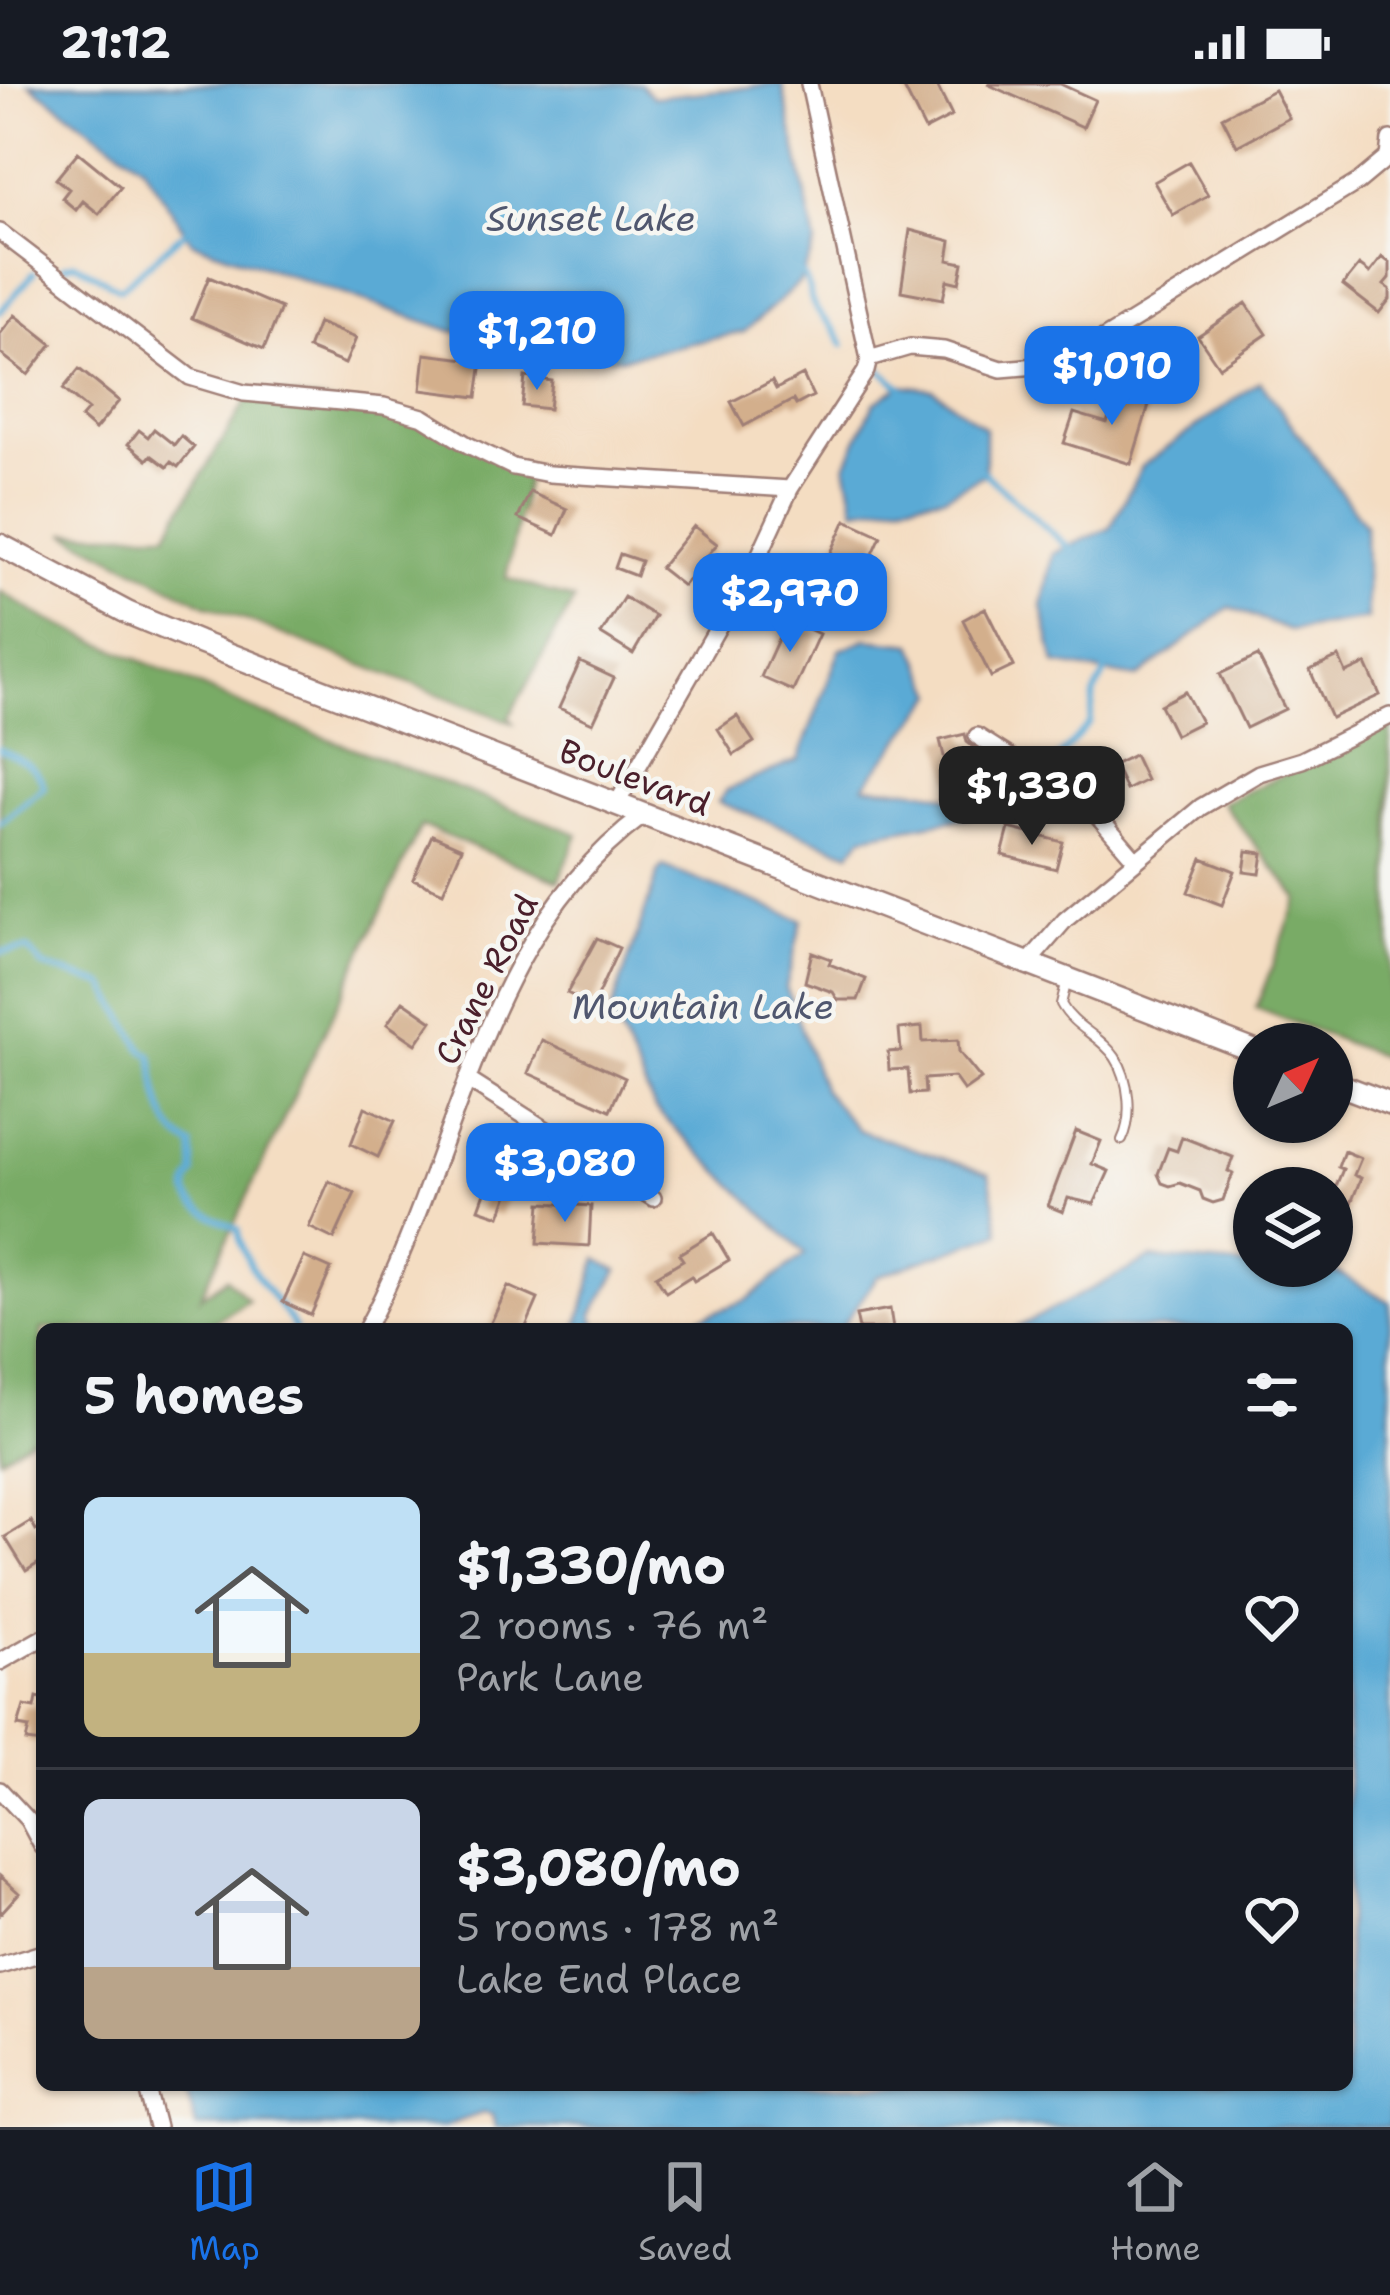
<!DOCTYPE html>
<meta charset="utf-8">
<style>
body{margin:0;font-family:"Shantell Sans",sans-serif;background:#20242c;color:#f1f3f6;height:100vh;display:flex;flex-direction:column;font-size:45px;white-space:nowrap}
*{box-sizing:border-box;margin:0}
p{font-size:39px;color:#9ea1a6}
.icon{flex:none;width:66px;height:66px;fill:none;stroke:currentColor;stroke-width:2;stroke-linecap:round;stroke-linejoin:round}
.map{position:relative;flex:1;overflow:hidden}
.sheet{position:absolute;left:36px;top:1239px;width:1317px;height:768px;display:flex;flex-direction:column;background:#171b24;border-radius:18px;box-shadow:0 3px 9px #0004}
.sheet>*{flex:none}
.needle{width:78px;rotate:46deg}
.fabs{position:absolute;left:1233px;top:939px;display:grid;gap:24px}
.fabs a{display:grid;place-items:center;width:120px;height:120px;border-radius:50%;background:#171b24;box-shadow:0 3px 9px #0004;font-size:60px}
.price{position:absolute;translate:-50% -102px;padding:0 27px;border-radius:24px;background:#1a73e8;color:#fff;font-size:39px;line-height:78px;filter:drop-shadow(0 3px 6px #0008)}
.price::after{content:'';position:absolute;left:50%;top:72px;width:36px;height:27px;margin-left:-18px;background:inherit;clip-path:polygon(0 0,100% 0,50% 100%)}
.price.active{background:#222;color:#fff}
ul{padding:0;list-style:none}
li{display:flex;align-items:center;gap:36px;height:300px;padding:0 48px}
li+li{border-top:3px solid #363941}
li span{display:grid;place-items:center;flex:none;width:336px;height:240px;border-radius:18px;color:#555}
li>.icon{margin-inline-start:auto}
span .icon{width:144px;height:144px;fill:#fffc;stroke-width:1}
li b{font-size:51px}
h2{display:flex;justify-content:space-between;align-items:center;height:144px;padding:0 48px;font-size:51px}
.status{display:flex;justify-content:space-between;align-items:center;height:84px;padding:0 60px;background:#171b24;direction:ltr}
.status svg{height:33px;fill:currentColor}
.dock{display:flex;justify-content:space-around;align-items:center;height:168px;border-top:3px solid #363941;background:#171b24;font-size:33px;color:#9ea1a6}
.dock a{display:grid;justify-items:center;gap:6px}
.dock .active{color:#1a73e8}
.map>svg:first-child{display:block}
.forest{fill:#79ab66;stroke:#626548;stroke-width:3}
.water{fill:#5aaad5;stroke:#526480;stroke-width:3}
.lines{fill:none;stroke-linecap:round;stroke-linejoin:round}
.stream{stroke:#5aaad5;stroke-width:6}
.building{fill:#d3af8c}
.service-casing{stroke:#9f7e76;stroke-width:12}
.minor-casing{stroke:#9f7e76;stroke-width:20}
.secondary-casing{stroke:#9f7e76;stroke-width:26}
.service{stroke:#fff;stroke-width:8}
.minor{stroke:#fff;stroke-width:15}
.secondary{stroke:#fff;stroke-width:21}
.labels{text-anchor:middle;stroke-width:9;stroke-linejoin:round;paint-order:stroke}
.street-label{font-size:33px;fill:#4a1f2b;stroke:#f6f6f2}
.water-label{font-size:36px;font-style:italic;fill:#50576f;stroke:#f6f6f2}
</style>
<div class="status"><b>21:12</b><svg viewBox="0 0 49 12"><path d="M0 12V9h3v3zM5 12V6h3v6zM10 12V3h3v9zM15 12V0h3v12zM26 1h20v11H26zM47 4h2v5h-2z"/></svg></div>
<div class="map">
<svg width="1390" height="2043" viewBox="0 0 1390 2043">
<rect width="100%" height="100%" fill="#f6f6f2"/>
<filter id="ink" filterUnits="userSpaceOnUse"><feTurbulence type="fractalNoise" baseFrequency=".00833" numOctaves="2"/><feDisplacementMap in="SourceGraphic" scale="24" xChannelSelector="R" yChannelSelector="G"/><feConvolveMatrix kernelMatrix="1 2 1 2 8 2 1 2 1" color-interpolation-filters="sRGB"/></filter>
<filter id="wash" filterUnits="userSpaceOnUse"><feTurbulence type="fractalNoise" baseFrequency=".004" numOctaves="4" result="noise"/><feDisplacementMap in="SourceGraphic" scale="48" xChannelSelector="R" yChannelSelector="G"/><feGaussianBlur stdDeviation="2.7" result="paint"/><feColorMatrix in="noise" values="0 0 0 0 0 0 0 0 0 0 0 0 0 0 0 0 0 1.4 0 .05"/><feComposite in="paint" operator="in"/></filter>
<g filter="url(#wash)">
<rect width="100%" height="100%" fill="#f4ddc2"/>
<!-- forest -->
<path class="forest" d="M252 307 404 329 528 388 506 494 574 516 509 633 513 639 206 521 65 449H167Z
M0 507 42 533 261 629 578 750 559 797 421 742 200 1213 227 1194 248 1216 202 1245H42V1347L0 1374Z
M1390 641V976L1256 924 1298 814 1222 719Z"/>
<!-- water -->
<path class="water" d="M29 0H640L653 13 782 0 816 159 800 198 744 248 621 274 452 247 192 158 142 81Z
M1260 297 1365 441 1367 535 1289 547 1230 523 1137 594 1055 580 1042 522 1053 469 1110 444 1142 382Z
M901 301 933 305 985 344V390L945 412 855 425 846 381 874 319Z
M866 555 913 560 936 610 864 702C905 706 945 701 977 731L864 752 850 769 718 718 727 706 798 676 840 566Z
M663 783 802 836 786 903 823 1006 858 1046 989 1090 1000 1149 878 1192 840 1245H670L747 1216 805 1170 655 1025 611 928 658 789Z
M1151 1174 1338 1189 1390 1218V2043H495L492 2031 483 2029 442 2043H196L185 2001H1347V1245H1014Z
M597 1175 618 1186 593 1230 598 1245H577Z"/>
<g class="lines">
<!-- stream -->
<path class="stream" d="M64 182 75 179 120 205 188 145
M803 191C810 201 808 209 813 220 821 236 833 238 843 261
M0 228 34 189
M881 286 905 306
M981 386 1069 464
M0 665C18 674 39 682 44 703L0 739
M1051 682 1090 639 1094 611 1105 589 1103 580
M972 726 1034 696
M0 868 28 865 43 882 105 901 143 966 152 972C157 1004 159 1045 192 1062L194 1090C171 1121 217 1133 238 1145 242 1186 276 1211 295 1245"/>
</g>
<g id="blocks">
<!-- building -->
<path class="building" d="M902 0H936L952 32 925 46Z
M987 0H1060L1095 16 1083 43Z
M1274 6 1289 34 1237 62 1222 33Z
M78 68 121 103 99 130 83 117 76 126 62 114 69 105 56 95Z
M1189 78 1208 111 1173 131 1154 98Z
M910 146 951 157 948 176 963 179 959 199 947 196 943 215 901 207Z
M1382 173 1390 179V194L1384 201 1390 205V215L1379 229 1343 201 1359 181 1370 189Z
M209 193 281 224 264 265 192 234Z
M1246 219 1267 250 1219 283 1198 252Z
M15 231 52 260 28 291 0 269V250Z
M318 239 356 254 345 280 308 265Z
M425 270 482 277 477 313 421 306Z
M79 285 119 317 95 346 81 334 88 326 63 305Z
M803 291 813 312 796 321 793 316 744 342 731 318 772 297 776 305Z
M525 293 552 297 549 325 522 322Z
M1118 303 1151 314 1131 380 1064 359 1074 329 1107 339Z
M154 345 174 361 181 352 194 363 178 383 171 378 167 383 151 371 147 376 128 360 139 346 148 353Z
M530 408 567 425 556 451 518 434Z
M846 436 881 452 855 509 820 493Z
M694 442 717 460 683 502 660 484Z
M620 470 641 477 636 492 615 484Z
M624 513 655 532 633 570 601 550Z
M985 524 1014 582 991 593 963 536Z
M787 535 819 550 793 607 761 593Z
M1258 572 1285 625 1246 644 1220 590Z
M1339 573 1346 589 1366 580 1380 611 1331 634 1310 586Z
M580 578 614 594 593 639 559 624Z
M1185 608 1201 638 1175 651 1160 621Z
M737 632 754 658 734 671 718 645Z
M965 650 967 658 979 667 984 688 950 696 940 656Z
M1134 671 1146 696 1126 706 1114 681Z
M1009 744 1063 758 1056 785 1002 771Z
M432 751 462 764 443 808 413 795Z
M1247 767 1263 769 1260 790 1244 788Z
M1202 774 1235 787 1222 821 1188 808Z
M597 854 619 864 593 921 567 909Z
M812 868 831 875 829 880 866 895 858 916H838L833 908 805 898Z
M403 917 432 937 416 960 387 940Z
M922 943 923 958 958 956 959 968 981 995 964 1007 954 993 924 995 925 1009 910 1010 908 985 889 986 888 968 901 967 899 945Z
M542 956 625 994 610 1026 528 989Z
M365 1023 395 1037 378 1073 351 1060Z
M1076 1047 1101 1057 1092 1080 1109 1087 1094 1120 1068 1114 1063 1128 1048 1122Z
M1182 1053 1233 1073 1228 1087 1233 1089 1223 1116 1213 1119 1203 1115 1200 1107 1180 1099 1170 1102 1162 1099 1158 1090 1168 1064 1177 1067Z
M1344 1067 1361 1074 1354 1091 1361 1094 1333 1164 1332 1112 1343 1085 1338 1083Z
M499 1070 520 1077 500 1132 479 1125Z
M329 1097 355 1109 334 1155 309 1143Z
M541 1119 591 1122 589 1162 538 1159Z
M713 1149 729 1176 694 1197 691 1192 666 1208 656 1192 683 1176 679 1170Z
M304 1173 331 1185 311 1231 283 1218Z
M508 1202 538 1215 525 1245H488Z
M890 1225 893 1245H859L856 1231Z
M31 1437 36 1446 42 1443V1477L26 1487 5 1453Z
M37 1614 42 1615V1659L26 1657 29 1644 18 1642 24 1622 35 1624Z
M0 1792 19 1809 0 1830Z"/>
</g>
</g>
<g filter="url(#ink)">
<use href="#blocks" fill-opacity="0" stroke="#9f7e76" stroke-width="3"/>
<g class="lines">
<!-- service casing -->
<g class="service-casing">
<path id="service" d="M1067 896 1061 920C1074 944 1100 951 1115 973 1130 995 1133 1034 1122 1056"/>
</g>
<!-- minor casing -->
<g class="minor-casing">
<path id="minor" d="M809 0 869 275
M0 148 190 293 244 309 384 322 423 333 468 361 513 383 549 390 790 405
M869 275 910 263 944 266 1001 285 1050 281 1095 260 1358 98 1388 73 1390 55
M977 652 1093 726 1136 776
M616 721 760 470 790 405 866 287 869 275
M1027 880 1065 836 1201 723 1259 689 1302 676 1390 632
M468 996 653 1114
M366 1245C458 1075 479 852 643 732
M0 1578 42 1554
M0 1706 28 1736 42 1762
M0 1882 42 1869
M146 2001 157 2043"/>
</g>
<!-- secondary casing -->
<g class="secondary-casing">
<path id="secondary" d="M0 461 128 529 198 558 1254 967
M1332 998 1390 1020"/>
</g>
<!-- service -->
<use href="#service" class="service"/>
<!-- minor -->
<use href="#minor" class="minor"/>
<!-- secondary -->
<use href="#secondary" class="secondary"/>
</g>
</g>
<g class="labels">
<!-- street labels -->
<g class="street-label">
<text transform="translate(635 693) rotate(21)" y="12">Boulevard</text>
<text transform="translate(486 895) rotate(-63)" y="12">Crane Road</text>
</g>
<!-- water labels -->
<g class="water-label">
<text x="591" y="147">Sunset Lake</text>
<text x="703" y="935">Mountain Lake</text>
</g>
</g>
</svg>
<div class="fabs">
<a><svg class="needle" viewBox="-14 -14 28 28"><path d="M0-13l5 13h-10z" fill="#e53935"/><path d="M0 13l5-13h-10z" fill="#9ea1a6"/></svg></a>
<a><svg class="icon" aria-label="layers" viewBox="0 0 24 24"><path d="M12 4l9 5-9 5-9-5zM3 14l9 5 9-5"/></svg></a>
</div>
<b class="price" style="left:537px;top:309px">$1,210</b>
<b class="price" style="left:1112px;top:344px">$1,010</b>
<b class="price" style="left:790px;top:571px">$2,970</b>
<b class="price active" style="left:1032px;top:764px">$1,330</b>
<b class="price" style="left:565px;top:1141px">$3,080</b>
<section class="sheet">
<h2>5 homes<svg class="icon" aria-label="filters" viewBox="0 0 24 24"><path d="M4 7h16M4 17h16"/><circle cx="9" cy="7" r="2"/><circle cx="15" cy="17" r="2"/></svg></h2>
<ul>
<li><span style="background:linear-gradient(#bfe0f5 65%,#c2b280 0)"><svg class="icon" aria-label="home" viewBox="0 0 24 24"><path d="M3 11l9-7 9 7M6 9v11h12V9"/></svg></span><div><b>$1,330/mo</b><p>2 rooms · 76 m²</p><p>Park Lane</p></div><svg class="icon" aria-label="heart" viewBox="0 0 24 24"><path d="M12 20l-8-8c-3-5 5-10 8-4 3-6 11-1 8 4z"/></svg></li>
<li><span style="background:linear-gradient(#c9d6e8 70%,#b9a48a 0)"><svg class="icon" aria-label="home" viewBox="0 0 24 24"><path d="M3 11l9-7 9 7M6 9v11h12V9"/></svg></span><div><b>$3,080/mo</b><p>5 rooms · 178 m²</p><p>Lake End Place</p></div><svg class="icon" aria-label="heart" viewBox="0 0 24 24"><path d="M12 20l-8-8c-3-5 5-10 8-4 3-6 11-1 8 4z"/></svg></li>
</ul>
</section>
</div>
<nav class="dock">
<a class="active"><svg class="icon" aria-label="map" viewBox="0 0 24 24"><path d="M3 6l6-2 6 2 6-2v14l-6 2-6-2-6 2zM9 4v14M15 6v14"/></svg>Map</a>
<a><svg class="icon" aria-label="saved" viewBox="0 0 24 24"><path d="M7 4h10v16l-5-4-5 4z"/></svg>Saved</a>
<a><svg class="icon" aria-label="home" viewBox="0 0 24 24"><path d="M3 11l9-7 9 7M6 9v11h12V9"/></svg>Home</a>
</nav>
